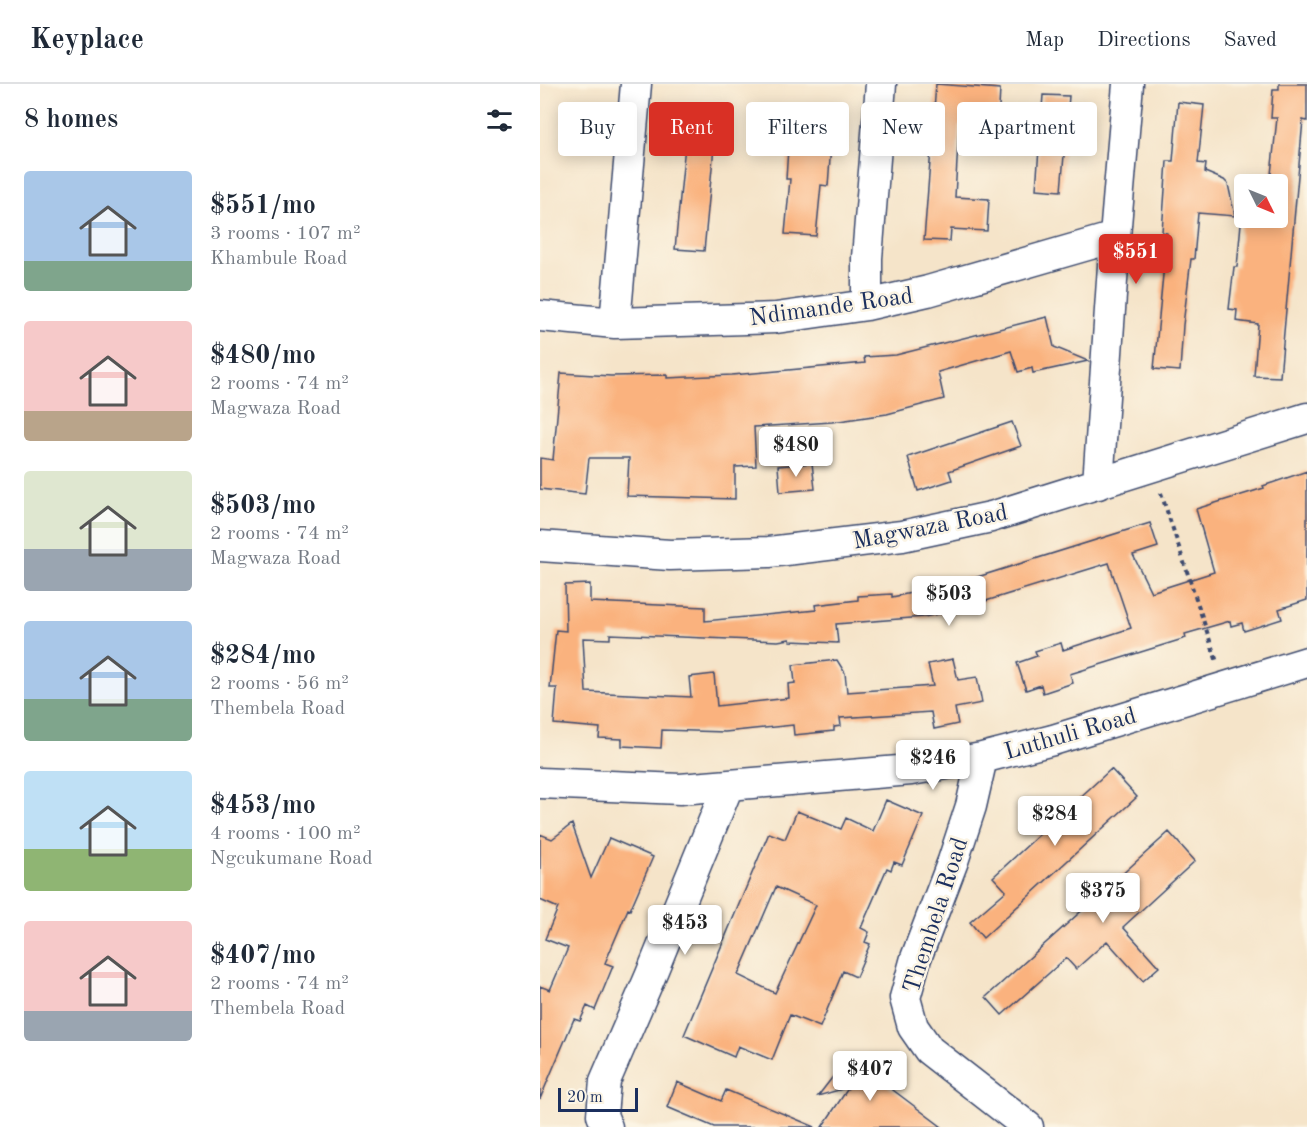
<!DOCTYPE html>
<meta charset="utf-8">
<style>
body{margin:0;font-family:"Old Standard TT",serif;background:#f6f6f7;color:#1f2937;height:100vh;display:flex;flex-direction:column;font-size:22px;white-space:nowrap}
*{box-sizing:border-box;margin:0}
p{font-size:20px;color:#747a83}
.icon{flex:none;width:33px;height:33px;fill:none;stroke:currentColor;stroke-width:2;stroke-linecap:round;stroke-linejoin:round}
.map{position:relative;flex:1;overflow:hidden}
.drawer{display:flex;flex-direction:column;background:#fff;width:540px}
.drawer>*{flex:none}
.banner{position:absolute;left:18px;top:18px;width:570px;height:54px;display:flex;gap:12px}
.needle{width:39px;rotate:133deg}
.controls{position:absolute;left:694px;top:90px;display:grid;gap:12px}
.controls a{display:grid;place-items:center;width:54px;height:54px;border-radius:6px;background:#fff;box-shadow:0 3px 15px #0003;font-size:30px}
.scale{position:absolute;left:18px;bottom:15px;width:80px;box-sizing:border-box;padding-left:6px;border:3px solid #1b2f5e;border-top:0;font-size:16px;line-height:21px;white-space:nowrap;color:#1b2f5e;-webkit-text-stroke:4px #fcf5e5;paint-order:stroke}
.price{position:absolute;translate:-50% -51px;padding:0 14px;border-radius:6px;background:#fff;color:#222;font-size:20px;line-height:39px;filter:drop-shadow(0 2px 3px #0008)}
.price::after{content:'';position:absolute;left:50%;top:36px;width:18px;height:14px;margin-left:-9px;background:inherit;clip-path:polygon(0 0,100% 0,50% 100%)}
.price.on{background:#d93025;color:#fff}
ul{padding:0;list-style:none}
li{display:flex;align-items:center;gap:18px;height:150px;padding:0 24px}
li span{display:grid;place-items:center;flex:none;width:168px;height:120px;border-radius:6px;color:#555}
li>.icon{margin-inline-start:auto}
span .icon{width:72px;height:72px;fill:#fffc;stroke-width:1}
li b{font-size:26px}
h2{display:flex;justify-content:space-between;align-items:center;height:72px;padding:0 24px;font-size:26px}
.tag{padding:0 21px;border-radius:6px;background:#fff;box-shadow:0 3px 15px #0003;font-size:21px;line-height:54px}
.tag.on{background:#d93025;color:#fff}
header{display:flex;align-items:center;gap:36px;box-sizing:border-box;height:84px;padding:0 30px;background:#fff;border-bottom:2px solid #e0e1e3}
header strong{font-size:28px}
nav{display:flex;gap:33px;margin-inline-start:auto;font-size:21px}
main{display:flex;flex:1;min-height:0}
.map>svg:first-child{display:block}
.building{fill:#fab27e;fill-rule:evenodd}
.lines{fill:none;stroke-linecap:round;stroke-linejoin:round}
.minor-casing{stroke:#3c4a6e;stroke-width:33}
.path{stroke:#3c4a6e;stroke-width:4;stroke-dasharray:4.5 4.5;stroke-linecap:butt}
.minor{stroke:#fff;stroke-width:30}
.labels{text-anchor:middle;stroke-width:5;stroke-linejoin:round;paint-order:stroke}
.street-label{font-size:24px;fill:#1b2f5e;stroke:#fcf5e5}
</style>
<header>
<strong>Keyplace</strong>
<nav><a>Map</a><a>Directions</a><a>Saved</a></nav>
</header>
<main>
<section class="drawer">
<h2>8 homes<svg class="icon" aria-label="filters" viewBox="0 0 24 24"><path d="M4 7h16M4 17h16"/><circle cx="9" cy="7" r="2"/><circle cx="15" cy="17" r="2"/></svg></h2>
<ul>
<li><span style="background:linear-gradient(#a9c7e8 75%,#7fa58c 0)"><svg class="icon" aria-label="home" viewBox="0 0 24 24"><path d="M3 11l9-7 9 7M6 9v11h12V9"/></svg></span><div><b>$551/mo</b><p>3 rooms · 107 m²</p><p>Khambule Road</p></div></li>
<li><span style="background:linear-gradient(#f6c9c9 75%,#b9a48a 0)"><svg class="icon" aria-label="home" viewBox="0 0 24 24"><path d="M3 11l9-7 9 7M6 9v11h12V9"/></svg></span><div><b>$480/mo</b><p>2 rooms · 74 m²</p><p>Magwaza Road</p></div></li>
<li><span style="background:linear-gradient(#dfe7d0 65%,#9aa5b1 0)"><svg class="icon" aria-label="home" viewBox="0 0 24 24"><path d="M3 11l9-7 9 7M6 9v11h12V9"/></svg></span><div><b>$503/mo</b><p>2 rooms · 74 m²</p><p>Magwaza Road</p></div></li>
<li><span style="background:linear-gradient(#a9c7e8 65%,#7fa58c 0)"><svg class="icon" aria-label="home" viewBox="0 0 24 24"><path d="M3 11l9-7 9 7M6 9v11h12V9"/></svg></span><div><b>$284/mo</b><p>2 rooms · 56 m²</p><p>Thembela Road</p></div></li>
<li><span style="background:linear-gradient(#bfe0f5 65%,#8fb573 0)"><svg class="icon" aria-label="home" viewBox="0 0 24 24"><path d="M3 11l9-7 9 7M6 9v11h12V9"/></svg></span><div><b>$453/mo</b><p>4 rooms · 100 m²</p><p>Ngcukumane Road</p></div></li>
<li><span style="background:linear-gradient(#f6c9c9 75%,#9aa5b1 0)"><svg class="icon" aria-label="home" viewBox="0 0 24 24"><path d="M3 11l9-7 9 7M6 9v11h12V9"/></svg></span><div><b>$407/mo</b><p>2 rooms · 74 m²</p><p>Thembela Road</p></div></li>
</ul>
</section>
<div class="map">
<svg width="767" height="1043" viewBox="0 0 767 1043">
<rect width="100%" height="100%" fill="#fcf5e5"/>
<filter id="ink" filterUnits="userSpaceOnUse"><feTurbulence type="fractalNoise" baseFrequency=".0167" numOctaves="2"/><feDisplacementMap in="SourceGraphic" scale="12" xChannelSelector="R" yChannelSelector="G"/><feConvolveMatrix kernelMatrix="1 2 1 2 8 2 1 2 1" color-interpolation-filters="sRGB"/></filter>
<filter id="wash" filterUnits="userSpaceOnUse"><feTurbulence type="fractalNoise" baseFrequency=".008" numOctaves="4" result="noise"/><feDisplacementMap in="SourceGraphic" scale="24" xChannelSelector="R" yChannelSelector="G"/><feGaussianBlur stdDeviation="1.35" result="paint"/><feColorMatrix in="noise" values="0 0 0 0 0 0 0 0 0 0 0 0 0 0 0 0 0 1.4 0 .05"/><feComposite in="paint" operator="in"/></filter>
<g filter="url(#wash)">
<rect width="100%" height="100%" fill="#f5e4c9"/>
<g id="blocks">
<!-- building -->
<path class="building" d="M396 0 460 5 458 42 419 41 415 113 449 115 447 147 411 145 410 157 384 156Z
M739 0H767V37L763 36 740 293 714 292 718 240 696 237 697 226 689 225 694 183H697L703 118 705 119V134H738V100H730L737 34H731L733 5H739Z
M503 11 529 12 521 107 496 105Z
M638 18 664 21 658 79 666 80 665 88 684 96 688 100 695 132 658 129 654 175H651L643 241 640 287 614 285 627 149 622 148 627 77H633Z
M253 45 292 48 288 102 281 101 276 152 245 150 250 95H246L248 64H252Z
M145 61 174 63 164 167 135 165Z
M507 233 514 263 548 277 493 289 492 284 478 288 471 267 398 288 404 315 347 330 292 338 214 343 216 382 195 383V415L87 412 89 374H49L45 410 0 405V374L13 376 21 289 71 292 127 291V294L192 291 325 279 324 273 356 271Z
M472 338 481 362 409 387 412 396 378 407 368 373Z
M272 379 275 405 240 408 238 382Z
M767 387V516L739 525 742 535 704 547 702 539 691 542 690 537 645 550 646 554 530 590 533 599 503 609 501 601 486 606 477 579 497 572 495 567 521 559 523 566 591 544 569 479 436 520V522L384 533 296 540 298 559 250 557V555L238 557 70 550V555L43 554 46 608 151 613 149 593 174 590 177 622 249 614 248 600 255 599 253 581 297 576 305 589 307 608 393 602 388 580 413 575 418 596 437 593 442 619 415 624 418 640 394 645 391 628 300 634 301 642 294 643V647L254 651 253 641 185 648 122 646 121 664 82 662V655L59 654 60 644 14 640 17 604H10L16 546 26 547 25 501 50 500V518L165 523V537L276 526 275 521 318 516V512L352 510V513L409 501 408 498 430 493 431 495 610 439 618 463 593 471 611 508 674 488 656 425 724 404 723 402Z
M571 685 597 713 443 854 430 838 466 807 453 793Z
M346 716 383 732 362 781 354 778 351 786 347 784 321 844 329 848 325 858 330 860 316 893 303 887 280 943 250 931 232 976 198 962 194 973 144 951 229 749 245 755 257 727 301 745 306 734 333 747ZM236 803 276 821 235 909 198 891Z
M32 740 51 794 69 754 113 773 90 826 88 825 65 879 73 882 55 926 47 922 40 937 34 935 0 1015V902L10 906 28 864 5 855 18 824 0 816V750L12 755Z
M629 748 655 777 583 843 619 883 603 897 567 857 536 885 526 874 462 931 446 913Z
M309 972 337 994 402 1043H282L309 1003 278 1012Z
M137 998 181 1017 186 1006 275 1043H174L127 1023Z"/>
</g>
</g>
<g filter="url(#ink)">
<use href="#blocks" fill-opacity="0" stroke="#3c4a6e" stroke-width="1.5"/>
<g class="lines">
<!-- minor casing -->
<g class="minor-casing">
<path id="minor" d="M327 221V174L341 0
M0 232 75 239 236 234 327 221 388 207 575 153
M75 239 96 0
M558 400 575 153 588 0
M0 462 130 471 229 468 362 452 451 433 767 334
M442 674 431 722 413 777 376 874 365 914 373 943 389 966 488 1043
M0 699 140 705 371 686 442 674 513 656 767 578
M67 1043 62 1031 65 997 110 893 188 702"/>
</g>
<!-- path -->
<path class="path" d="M621 409 677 578"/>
<!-- minor -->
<use href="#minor" class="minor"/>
</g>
</g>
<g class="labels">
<!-- street labels -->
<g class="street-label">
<text transform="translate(291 222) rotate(-8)" y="8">Ndimande Road</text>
<text transform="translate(390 442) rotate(-11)" y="8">Magwaza Road</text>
<text transform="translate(530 649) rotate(-16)" y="8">Luthuli Road</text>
<text transform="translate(395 831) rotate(-72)" y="8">Thembela Road</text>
</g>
</g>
</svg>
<div class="controls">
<a><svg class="needle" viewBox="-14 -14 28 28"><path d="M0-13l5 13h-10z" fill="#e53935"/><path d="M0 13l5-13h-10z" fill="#747a83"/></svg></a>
</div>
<div class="scale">20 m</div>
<b class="price on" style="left:596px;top:201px">$551</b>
<b class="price" style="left:256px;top:394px">$480</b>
<b class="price" style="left:409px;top:543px">$503</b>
<b class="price" style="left:393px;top:707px">$246</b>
<b class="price" style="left:515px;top:763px">$284</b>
<b class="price" style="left:563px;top:840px">$375</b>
<b class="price" style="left:145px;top:872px">$453</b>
<b class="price" style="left:330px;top:1018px">$407</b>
<div class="banner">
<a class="tag">Buy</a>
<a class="tag on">Rent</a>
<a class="tag">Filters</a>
<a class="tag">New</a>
<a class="tag">Apartment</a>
</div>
</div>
</main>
